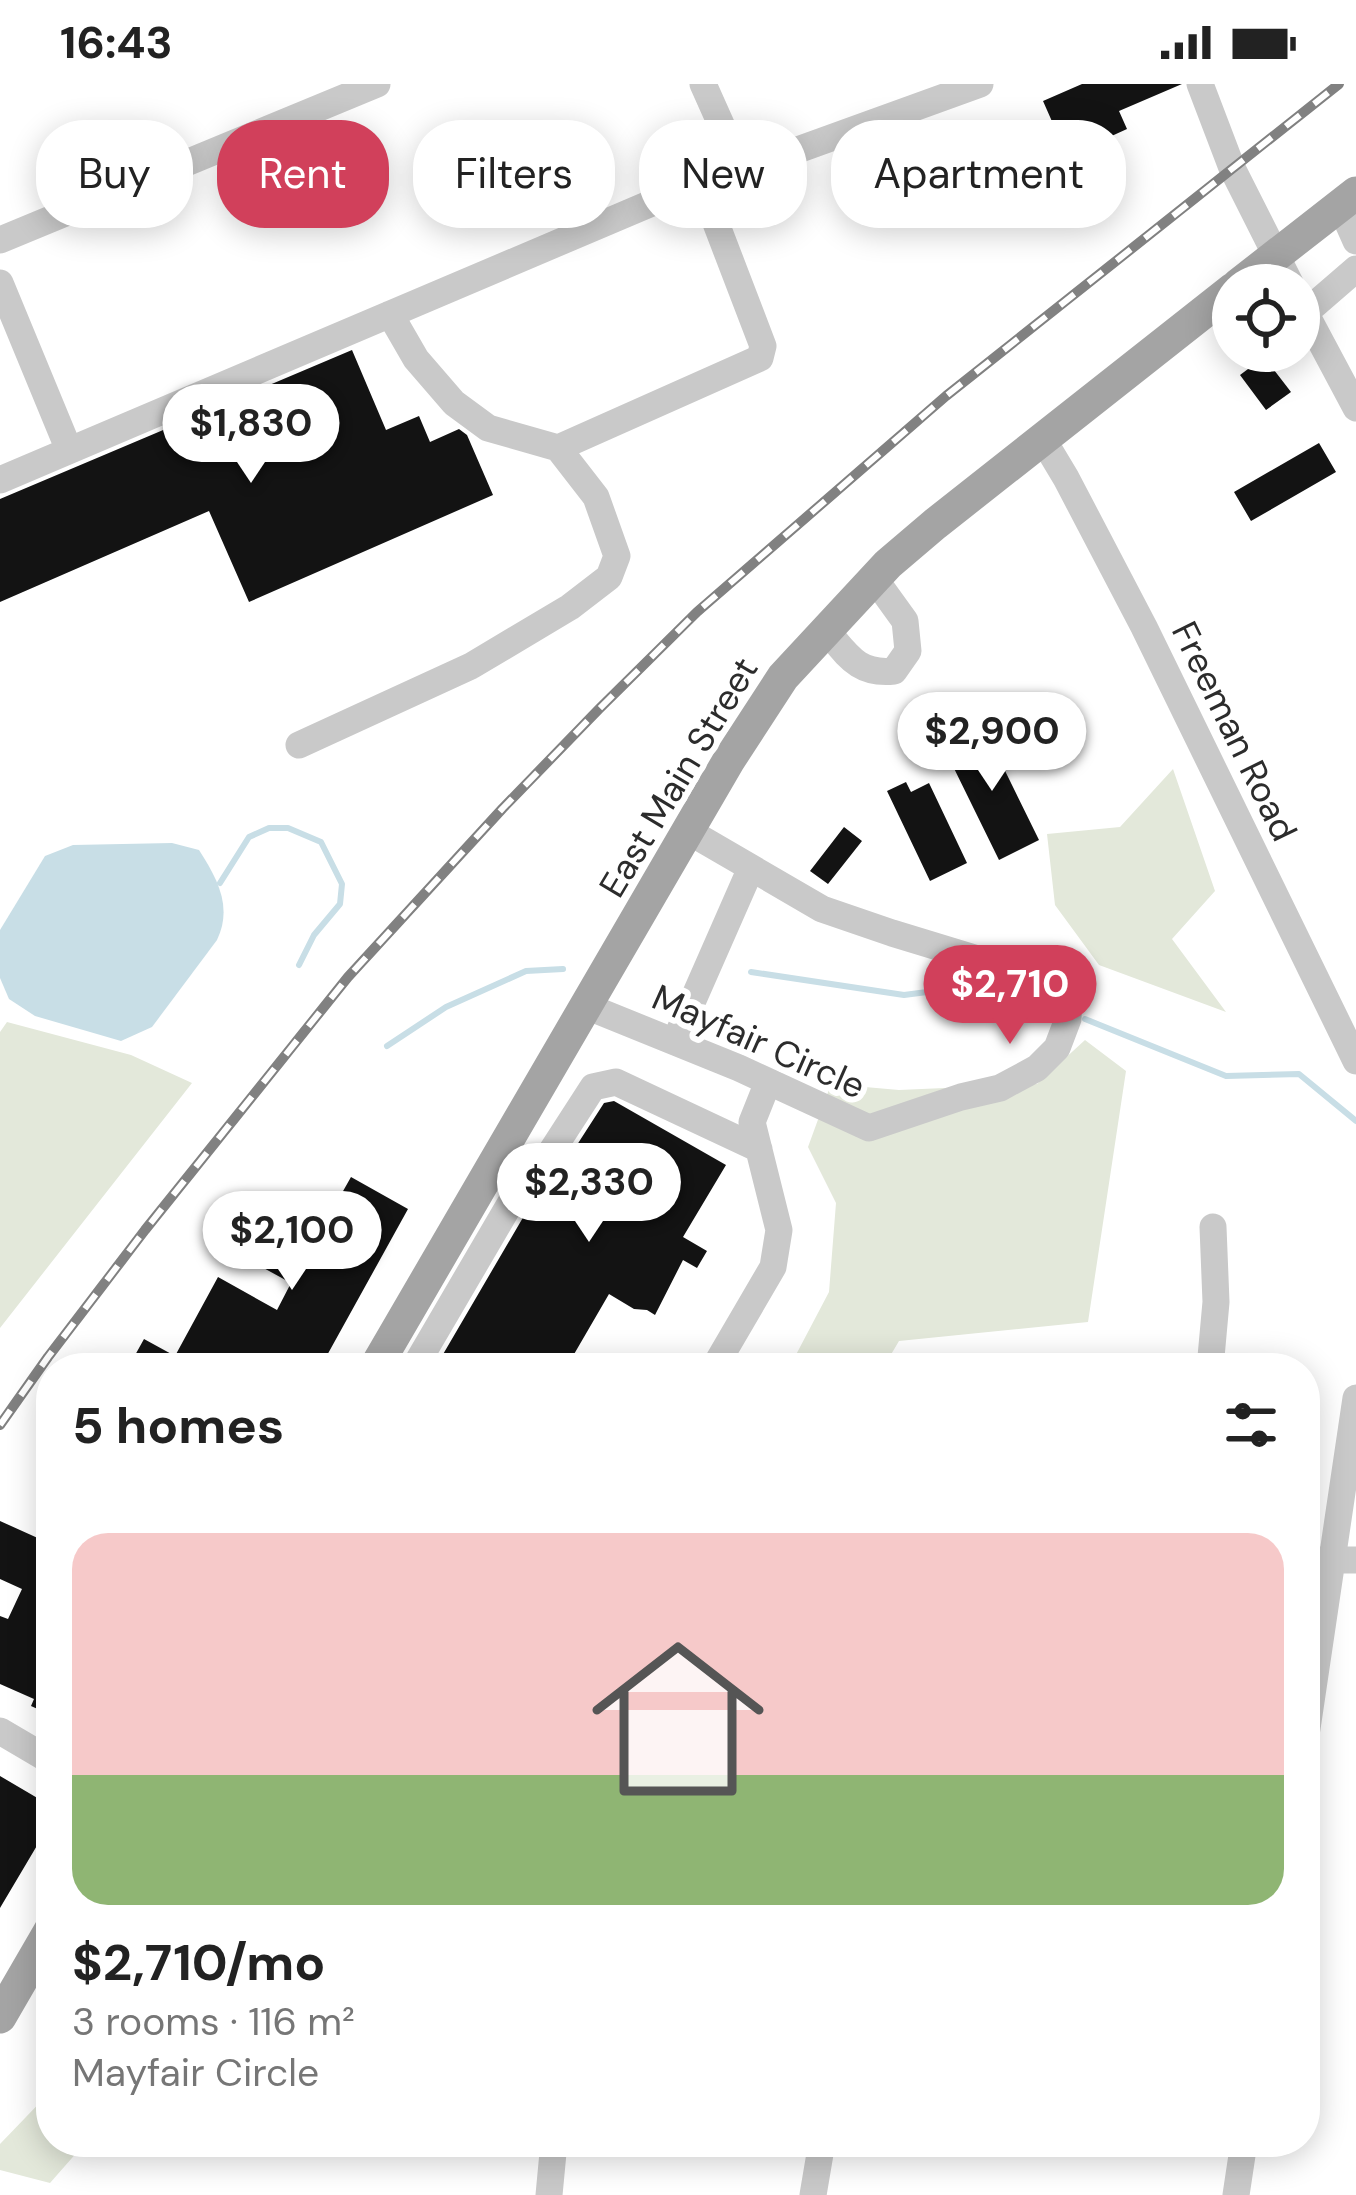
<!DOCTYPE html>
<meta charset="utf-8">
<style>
body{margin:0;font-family:"DM Sans",sans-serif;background:#f2f2f2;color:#222;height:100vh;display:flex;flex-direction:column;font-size:45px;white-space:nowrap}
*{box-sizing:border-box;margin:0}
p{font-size:39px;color:#767676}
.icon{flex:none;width:66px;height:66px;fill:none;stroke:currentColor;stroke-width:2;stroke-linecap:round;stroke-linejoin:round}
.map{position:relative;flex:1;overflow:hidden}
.details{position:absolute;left:36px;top:1269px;width:1284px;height:804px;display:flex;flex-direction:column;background:#fff;border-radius:48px;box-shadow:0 6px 30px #0003}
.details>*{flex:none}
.banner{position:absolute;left:36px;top:36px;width:1284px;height:108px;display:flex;gap:24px}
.controls{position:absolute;left:1212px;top:180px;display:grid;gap:24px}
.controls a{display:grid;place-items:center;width:108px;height:108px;border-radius:50%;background:#fff;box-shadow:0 6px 30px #0003;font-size:60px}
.price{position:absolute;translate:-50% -102px;padding:0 27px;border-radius:42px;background:#fff;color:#222;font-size:39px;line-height:78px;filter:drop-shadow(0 3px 6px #0008)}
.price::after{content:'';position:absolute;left:50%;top:72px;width:36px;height:27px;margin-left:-18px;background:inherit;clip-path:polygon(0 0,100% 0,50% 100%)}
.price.active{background:#d1405b;color:#fff}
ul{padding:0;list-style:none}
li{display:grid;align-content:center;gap:24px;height:636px;padding:0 36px}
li+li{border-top:3px solid #e0e0e0}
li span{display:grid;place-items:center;height:372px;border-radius:36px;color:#555}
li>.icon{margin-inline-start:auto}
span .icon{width:216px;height:216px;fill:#fffc;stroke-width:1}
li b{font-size:51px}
h2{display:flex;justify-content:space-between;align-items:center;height:144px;padding:0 36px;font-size:51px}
.pill{padding:0 42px;border-radius:48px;background:#fff;box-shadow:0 6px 30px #0003;font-size:42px;line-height:108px}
.pill.active{background:#d1405b;color:#fff}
.status{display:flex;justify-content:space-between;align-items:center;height:84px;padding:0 60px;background:#fff;direction:ltr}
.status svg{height:33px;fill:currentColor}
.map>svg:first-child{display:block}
.green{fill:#e3e8da}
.water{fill:#c8dee6}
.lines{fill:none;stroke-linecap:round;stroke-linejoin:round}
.stream{stroke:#c8dee6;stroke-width:6}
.building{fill:#131313}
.minor{stroke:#c9c9c9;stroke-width:27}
.major{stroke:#a4a4a4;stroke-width:33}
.rail-casing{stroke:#818181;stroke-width:10}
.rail{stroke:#fff;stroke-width:6;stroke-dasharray:18;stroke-linecap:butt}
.labels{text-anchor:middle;stroke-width:12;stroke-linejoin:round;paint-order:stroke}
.street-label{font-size:36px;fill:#2c2c2c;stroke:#fff}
</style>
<div class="status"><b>16:43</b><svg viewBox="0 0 49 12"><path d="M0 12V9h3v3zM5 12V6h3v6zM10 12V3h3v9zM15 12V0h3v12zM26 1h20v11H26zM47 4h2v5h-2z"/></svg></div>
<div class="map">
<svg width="1356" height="2111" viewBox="0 0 1356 2111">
<rect width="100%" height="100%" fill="#fff"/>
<!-- green -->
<path class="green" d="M1173 685 1215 807 1172 855 1226 928 1099 881 1055 821 1047 750 1120 743Z
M7 938 131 971 192 999 0 1244V948Z
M1085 956 1126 987 1088 1238 899 1257 883 1284H789L829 1208 836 1119 808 1063 831 1000 899 1006 1037 1000Z
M51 2007V2058H86L50 2099 0 2086V2060Z"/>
<!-- water -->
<path class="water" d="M172 759 199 766C217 794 233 823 217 856L152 943 121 957 35 932 9 915 0 894V846L45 772 73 761Z"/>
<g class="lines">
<!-- stream -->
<path class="stream" d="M220 799 249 753 269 744H288L321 758 342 800 340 820 314 851 299 881
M751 888 904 911 973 902 1047 917
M1085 935 1226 992 1299 990 1356 1037
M387 962 446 923 526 887 563 885"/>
</g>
<!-- building -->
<path class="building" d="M1082 0H1182L1119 27 1127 45 1094 60 1096 64 1069 76 1043 17Z
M352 266 386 346 419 332 430 358 459 345 467 351 493 411 249 518 209 427 0 518V415Z
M1264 273 1291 308 1266 326 1240 291Z
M1319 359 1336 388 1251 437 1234 408Z
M984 644 1039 756 999 776 944 664Z
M906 698 911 708 929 699 967 779 930 797 887 707Z
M844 743 862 757 828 800 810 787Z
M614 1017 726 1081 683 1153 707 1167 697 1184 683 1176 655 1231 647 1226 634 1225 609 1210 566 1284H435L535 1113 555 1095 604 1019Z
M351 1093 408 1125 320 1284H154L134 1273 144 1255 175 1272 218 1193 277 1226 291 1199 249 1176 262 1152 257 1149 264 1135 312 1162Z
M0 1437 51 1460V1631L31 1622 34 1615 0 1600V1532L8 1535 22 1505 0 1495Z
M0 1692 51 1722V1738L0 1824Z"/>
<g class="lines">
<!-- minor -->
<path class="minor" d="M703 0 741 85
M1200 0 1232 84 1291 201
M1340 121 1356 157
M0 156 377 0
M0 199 69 366
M1299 217 1356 324
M1305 229 1356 185
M1042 354 1066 394 1144 543 1356 977
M558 364 760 274 763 262 701 100
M0 396 654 118 980 0
M825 545C847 570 857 591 894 587L908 567 905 537 874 494
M299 661 471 582 570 523 609 493 617 472 596 413 558 364 488 344 454 319 416 275 390 230
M586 922 739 984 869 1044 961 1013 1000 1004 1037 984 1057 964 1068 935 1069 905 1053 898 892 849 822 825 688 747
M675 957 751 784
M414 1284 521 1101 540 1085 593 1003 616 998 759 1065
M714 1284 773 1183 779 1146 752 1038 768 998
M1210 1284 1216 1218 1213 1143
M1305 1476H1356
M0 1647 51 1677
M1305 1658 1356 1314
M549 2111 554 2058
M813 2111 822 2058
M1236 2111 1244 2058"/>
<!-- major -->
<path class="major" d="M1238 201 1356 109
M375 1284 729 676 783 593 888 480 935 440 1233 205
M0 1933 51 1845"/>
<!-- rail casing -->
<g class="rail-casing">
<path id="rail" d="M0 1341 48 1273 145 1146 348 893 503 724 599 625 697 528 946 312 1339 0"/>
</g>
<!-- rail -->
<use href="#rail" class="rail"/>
</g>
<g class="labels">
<!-- street labels -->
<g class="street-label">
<text transform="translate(1235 647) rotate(64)" y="13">Freeman Road</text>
<text transform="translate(678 693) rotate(-59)" y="13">East Main Street</text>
<text transform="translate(759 957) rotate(24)" y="13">Mayfair Circle</text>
</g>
</g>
</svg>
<div class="controls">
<a><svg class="icon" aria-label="locate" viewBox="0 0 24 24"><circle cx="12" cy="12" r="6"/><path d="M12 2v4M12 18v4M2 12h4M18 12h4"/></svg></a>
</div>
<b class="price" style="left:251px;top:402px">$1,830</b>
<b class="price" style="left:992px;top:710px">$2,900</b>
<b class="price active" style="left:1010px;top:963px">$2,710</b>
<b class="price" style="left:589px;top:1161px">$2,330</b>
<b class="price" style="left:292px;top:1209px">$2,100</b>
<div class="banner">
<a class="pill">Buy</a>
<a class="pill active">Rent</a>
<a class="pill">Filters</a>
<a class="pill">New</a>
<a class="pill">Apartment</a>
</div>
<section class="details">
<h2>5 homes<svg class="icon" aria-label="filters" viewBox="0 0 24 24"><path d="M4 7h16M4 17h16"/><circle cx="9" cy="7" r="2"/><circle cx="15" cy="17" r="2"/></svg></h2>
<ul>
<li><span style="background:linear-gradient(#f6c9c9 65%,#8fb573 0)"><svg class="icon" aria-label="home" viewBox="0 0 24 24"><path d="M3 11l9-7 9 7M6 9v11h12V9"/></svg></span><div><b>$2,710/mo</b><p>3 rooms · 116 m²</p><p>Mayfair Circle</p></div></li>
</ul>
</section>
</div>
